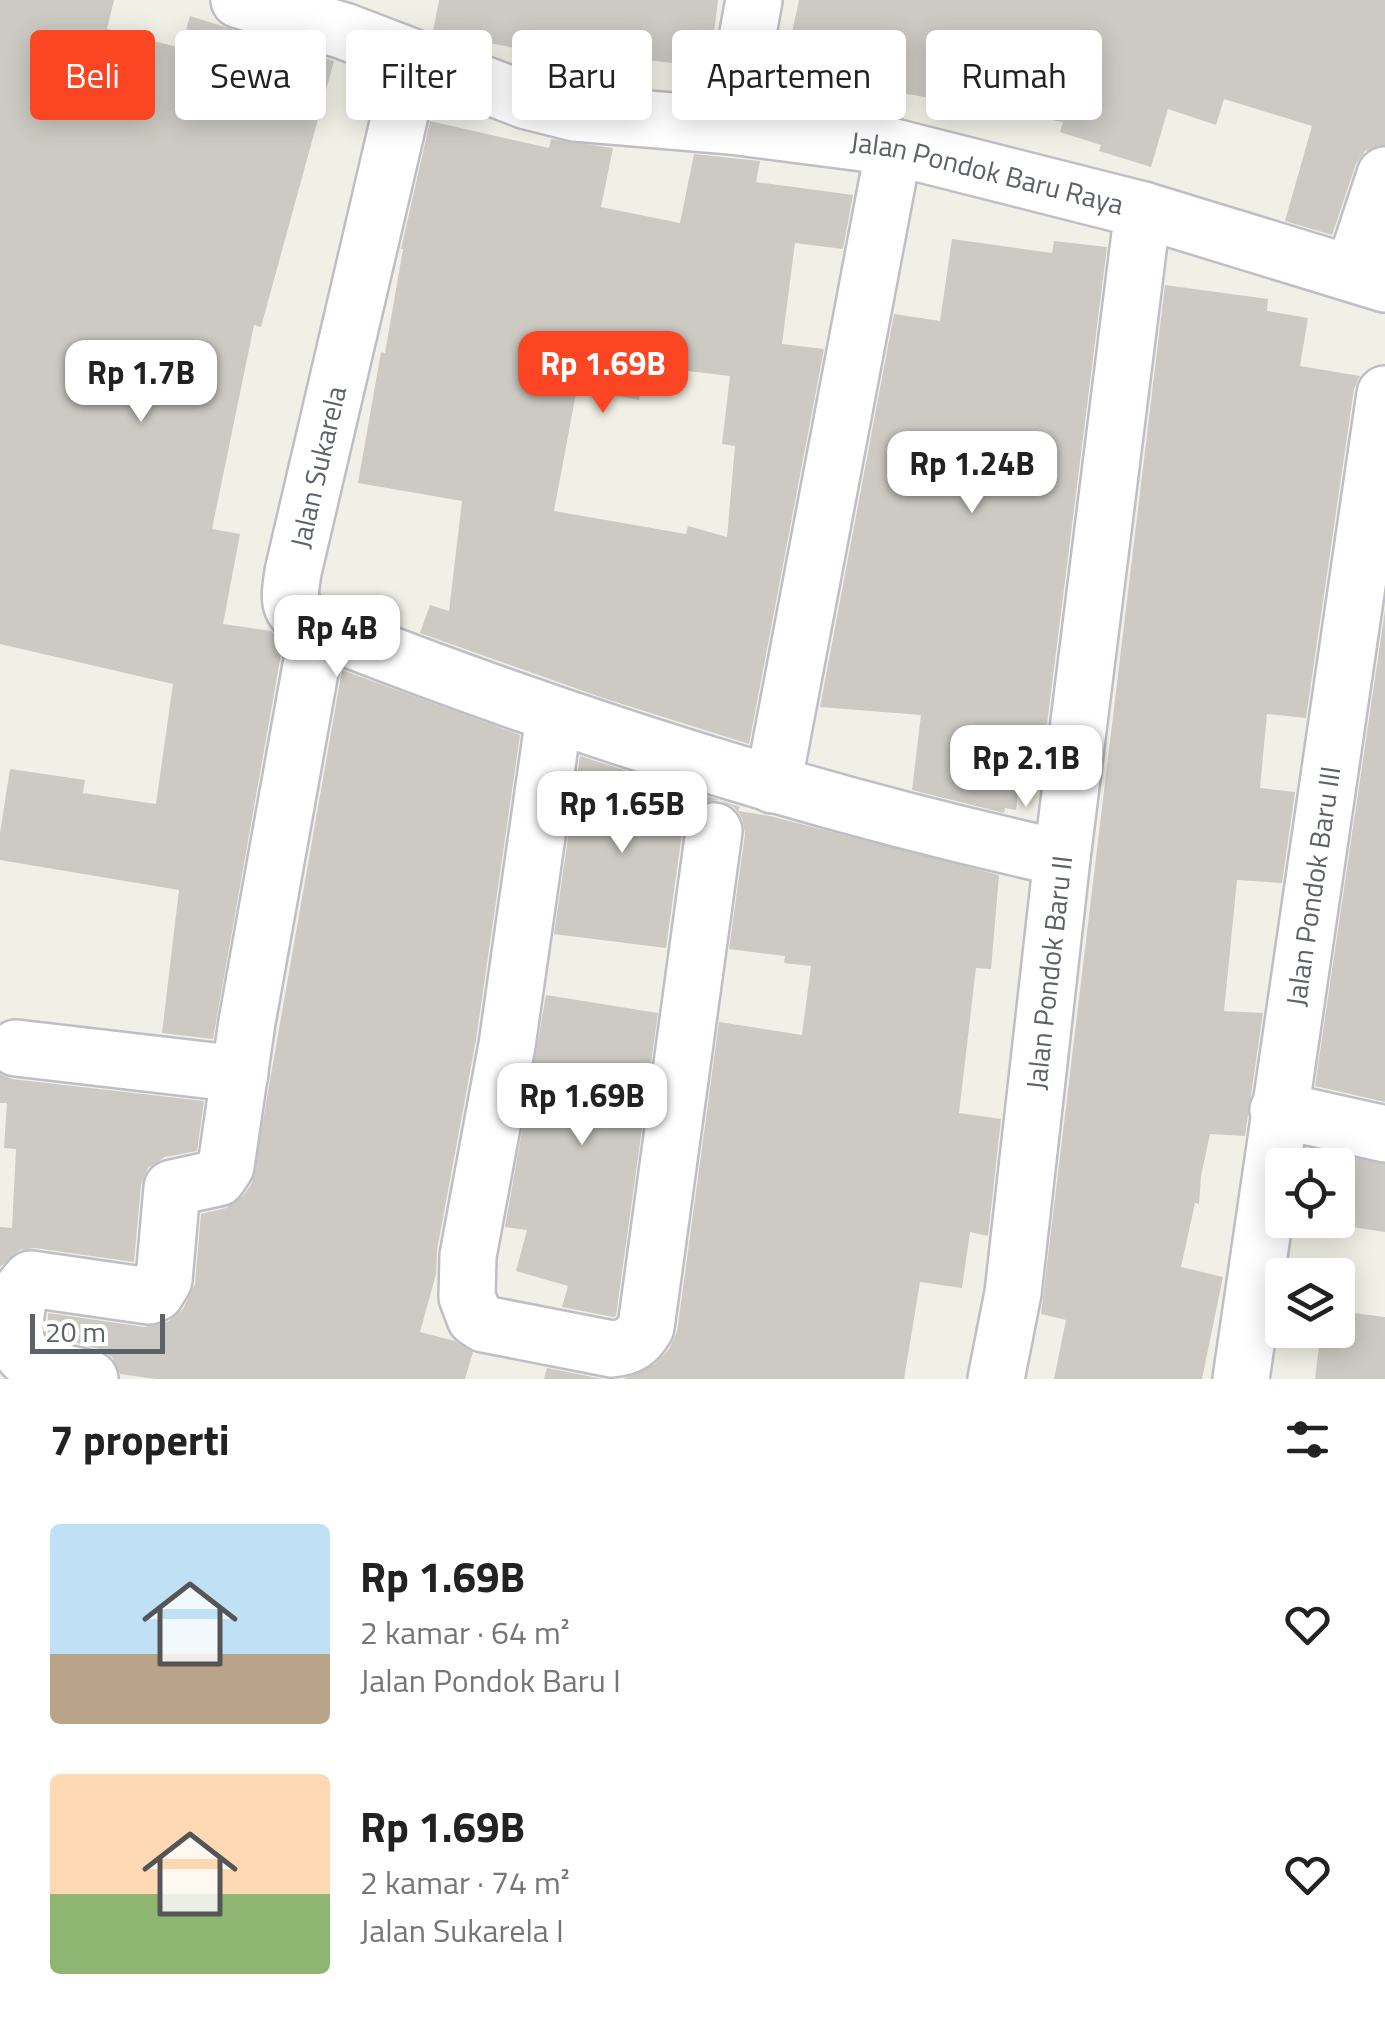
<!DOCTYPE html>
<html lang="id">
<meta charset="utf-8">
<style>
body{margin:0;font-family:"Titillium Web",sans-serif;background:#f2f2f2;color:#222;height:100vh;display:flex;flex-direction:column;font-size:38px;white-space:nowrap}
*{box-sizing:border-box;margin:0}
p{font-size:32px;color:#767676}
.icon{flex:none;width:55px;height:55px;fill:none;stroke:currentColor;stroke-width:2;stroke-linecap:round;stroke-linejoin:round}
.map{position:relative;height:1379px;overflow:hidden}
.details{display:flex;flex-direction:column;background:#fff;flex:1}
.details>*{flex:none}
.hud{position:absolute;left:30px;top:30px;width:1325px;height:90px;display:flex;gap:20px}
.buttons{position:absolute;left:1265px;top:1148px;display:grid;gap:20px}
.buttons a{display:grid;place-items:center;width:90px;height:90px;border-radius:10px;background:#fff;box-shadow:0 5px 25px #0003;font-size:50px}
.scale{position:absolute;left:30px;bottom:25px;width:135px;box-sizing:border-box;padding-left:10px;border:5px solid #5d6168;border-top:0;font-size:28px;line-height:35px;white-space:nowrap;color:#5d6168;-webkit-text-stroke:8px #fff;paint-order:stroke}
.price{position:absolute;translate:-50% -85px;padding:0 22px;border-radius:20px;background:#fff;color:#222;font-size:32px;line-height:65px;filter:drop-shadow(0 2px 5px #0008)}
.price::after{content:'';position:absolute;left:50%;top:60px;width:30px;height:22px;margin-left:-15px;background:inherit;clip-path:polygon(0 0,100% 0,50% 100%)}
.price.current{background:#fb4523;color:#fff}
ul{padding:0;list-style:none}
li{display:flex;align-items:center;gap:30px;height:250px;padding:0 50px}
li span{display:grid;place-items:center;flex:none;width:280px;height:200px;border-radius:10px;color:#555}
li>.icon{margin-inline-start:auto}
span .icon{width:120px;height:120px;fill:#fffc;stroke-width:1}
li b{font-size:42px}
h2{display:flex;justify-content:space-between;align-items:center;height:120px;padding:0 50px;font-size:42px}
.pill{padding:0 35px;border-radius:10px;background:#fff;box-shadow:0 5px 25px #0003;font-size:35px;line-height:90px}
.pill.current{background:#fb4523;color:#fff}
.map>svg:first-child{display:block}
.building{fill:#cccac3;fill-rule:evenodd}
.lines{fill:none;stroke-linecap:round;stroke-linejoin:round}
.minor-casing{stroke:#bebfc6;stroke-width:60}
.minor{stroke:#fff;stroke-width:55}
.labels{text-anchor:middle;stroke-width:10;stroke-linejoin:round;paint-order:stroke}
.street-label{font-size:28px;fill:#5d6168;stroke:#fff}
</style>
<div class="map">
<svg width="1385" height="1379" viewBox="0 0 1385 1379">
<rect width="100%" height="100%" fill="#f1f0e6"/>
<!-- building -->
<path class="building" d="M0 0H114L107 29 181 48 190 16 334 61 261 327 254 325 212 529 240 534 223 624 271 631 283 643 213 1039 162 1033 179 890 0 860V833L10 769 85 780 83 793 156 804 173 684 0 644Z
M439 0H718L710 67 582 53 578 73 513 59 515 48 433 32Z
M799 0H1385V145L1365 151 1356 164 1332 235 1285 221 1312 126 1224 99 1216 125 1168 109 1151 167 1099 151 1101 145 1060 132 1063 122 869 87 864 111 779 93Z
M430 121 549 148 551 139 613 148 601 207 680 223 694 154 760 161 756 182 853 195 843 249 795 243 782 344 824 349 749 744 603 698 420 633 430 605 449 611 462 501 358 483 381 352 385 353 403 249H401ZM646 366 730 376 722 444 735 446 727 537 688 526 686 534 554 511 577 388 639 400Z
M952 239 1052 253 1054 241 1107 247 1044 748 1024 746 1016 810 1005 808 1004 813 912 790 921 715 820 707 894 314 940 321Z
M1165 285 1268 299 1267 311 1308 318 1300 366 1360 376 1354 389 1306 718 1267 714 1260 788 1295 792 1282 883 1237 880 1224 1011 1263 1013 1245 1136 1210 1134 1201 1176 1199 1204 1195 1203 1181 1267 1223 1277 1202 1379H1054L1066 1320 1041 1314Z
M1385 610V1102L1315 1086Z
M342 670 520 735 476 1040 437 1250 436 1274 420 1332 455 1341 473 1352 465 1379H156L120 1374 112 1357 98 1349 48 1334V1313L145 1327 169 1321 183 1309 195 1284 201 1214 226 1208 243 1196 252 1183Z
M580 756 719 800 701 803 690 811 683 826 666 948 554 934Z
M719 800 740 807 738 811 770 816 999 875 991 969 976 968 959 1113 1001 1119 988 1236 970 1232 962 1288 920 1282 904 1379H623L655 1364 669 1349 677 1332 719 1022 802 1035 811 966 784 963 785 956 729 949 745 834 742 818 734 807Z
M546 995 658 1013 616 1316 613 1317 562 1307 568 1286 516 1271 527 1230 505 1227Z
M0 1074 12 1079 204 1101 197 1151 165 1157 148 1168 141 1185 134 1262 35 1248 20 1250 0 1267V1227L12 1228 16 1149 4 1148 7 1103H0Z
M1310 1149 1385 1164V1232L1305 1220H1338V1165H1307Z
M1338 1311 1385 1317V1379H1315L1321 1330H1338Z
M547 1368 603 1379H544Z"/>
<g class="lines">
<!-- minor casing -->
<g class="minor-casing">
<g id="minor">
<path id="s1" d="M239 0 344 31 527 101 575 113 731 126 894 147 1143 210 1385 284"/>
<path d="M413 59 293 572C288 605 287 611 318 627 561 723 807 802 1062 858"/>
<path d="M731 126 754 0"/>
<path d="M1353 272 1385 175"/>
<path d="M554 717 507 1045 468 1256 467 1297 475 1318 484 1324 612 1349C630 1347 637 1342 646 1327L714 831"/>
<path d="M773 785 894 147"/>
<path d="M16 1048 240 1074"/>
<path d="M1278 1110 1385 1134"/>
<path d="M90 1379C47 1367 9 1370 16 1315 18 1298 19 1291 31 1279L149 1296 156 1293 164 1280 172 1188 218 1178 226 1166 247 1022 318 627"/>
<path id="s2" d="M996 1379 1013 1293 1062 858 1143 210"/>
<path id="s3" d="M1241 1379 1385 394"/>
</g>
</g>
<!-- minor -->
<use href="#minor" class="minor"/>
</g>
<g class="labels">
<!-- street labels -->
<g class="street-label">
<text dy="10" stroke="none"><textPath href="#s1" startOffset="772">Jalan Pondok Baru Raya</textPath></text>
<text transform="translate(318 467) rotate(-77)" y="10">Jalan Sukarela</text>
<text dy="10" stroke="none"><textPath href="#s3" startOffset="498">Jalan Pondok Baru III</textPath></text>
<text dy="10" stroke="none"><textPath href="#s2" startOffset="410">Jalan Pondok Baru II</textPath></text>
</g>
</g>
</svg>
<div class="buttons">
<a><svg class="icon" aria-label="locate" viewBox="0 0 24 24"><circle cx="12" cy="12" r="6"/><path d="M12 2v4M12 18v4M2 12h4M18 12h4"/></svg></a>
<a><svg class="icon" aria-label="layers" viewBox="0 0 24 24"><path d="M12 4l9 5-9 5-9-5zM3 14l9 5 9-5"/></svg></a>
</div>
<div class="scale">20 m</div>
<b class="price current" style="left:603px;top:416px">Rp 1.69B</b>
<b class="price" style="left:141px;top:425px">Rp 1.7B</b>
<b class="price" style="left:972px;top:516px">Rp 1.24B</b>
<b class="price" style="left:337px;top:680px">Rp 4B</b>
<b class="price" style="left:1026px;top:810px">Rp 2.1B</b>
<b class="price" style="left:622px;top:856px">Rp 1.65B</b>
<b class="price" style="left:582px;top:1148px">Rp 1.69B</b>
<div class="hud">
<a class="pill current">Beli</a>
<a class="pill">Sewa</a>
<a class="pill">Filter</a>
<a class="pill">Baru</a>
<a class="pill">Apartemen</a>
<a class="pill">Rumah</a>
</div>
</div>
<section class="details">
<h2>7 properti<svg class="icon" aria-label="filters" viewBox="0 0 24 24"><path d="M4 7h16M4 17h16"/><circle cx="9" cy="7" r="2"/><circle cx="15" cy="17" r="2"/></svg></h2>
<ul>
<li><span style="background:linear-gradient(#bfe0f5 65%,#b9a48a 0)"><svg class="icon" aria-label="home" viewBox="0 0 24 24"><path d="M3 11l9-7 9 7M6 9v11h12V9"/></svg></span><div><b>Rp 1.69B</b><p>2 kamar · 64 m²</p><p>Jalan Pondok Baru I</p></div><svg class="icon" aria-label="heart" viewBox="0 0 24 24"><path d="M12 20l-8-8c-3-5 5-10 8-4 3-6 11-1 8 4z"/></svg></li>
<li><span style="background:linear-gradient(#ffd9b3 60%,#8fb573 0)"><svg class="icon" aria-label="home" viewBox="0 0 24 24"><path d="M3 11l9-7 9 7M6 9v11h12V9"/></svg></span><div><b>Rp 1.69B</b><p>2 kamar · 74 m²</p><p>Jalan Sukarela I</p></div><svg class="icon" aria-label="heart" viewBox="0 0 24 24"><path d="M12 20l-8-8c-3-5 5-10 8-4 3-6 11-1 8 4z"/></svg></li>
</ul>
</section>
